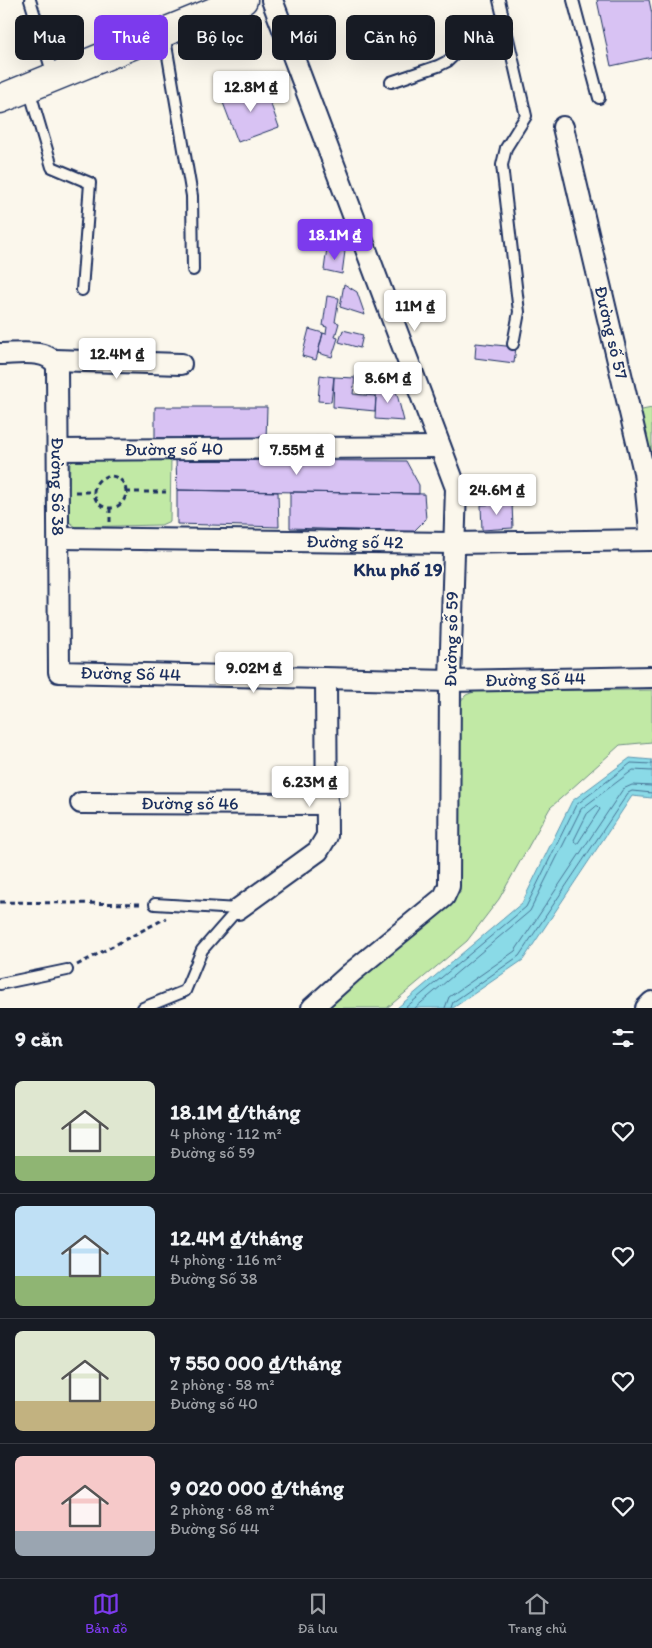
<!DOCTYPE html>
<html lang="vi">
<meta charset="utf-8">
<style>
body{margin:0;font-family:Itim,sans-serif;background:#20242c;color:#f1f3f6;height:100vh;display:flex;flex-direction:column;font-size:19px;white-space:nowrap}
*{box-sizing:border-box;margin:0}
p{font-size:16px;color:#9ea1a6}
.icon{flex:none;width:28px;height:28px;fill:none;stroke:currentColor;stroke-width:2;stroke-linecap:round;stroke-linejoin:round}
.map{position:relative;height:1008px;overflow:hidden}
.sheet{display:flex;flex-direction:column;background:#171b24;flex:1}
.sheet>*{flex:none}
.banner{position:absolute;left:15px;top:15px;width:622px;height:45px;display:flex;gap:10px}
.price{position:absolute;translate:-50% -42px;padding:0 11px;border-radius:5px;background:#fff;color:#222;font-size:16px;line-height:32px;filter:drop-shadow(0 1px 2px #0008)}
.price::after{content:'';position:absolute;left:50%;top:30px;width:15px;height:11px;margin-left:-8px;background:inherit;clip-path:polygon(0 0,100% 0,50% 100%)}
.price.active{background:#7c3aed;color:#fff}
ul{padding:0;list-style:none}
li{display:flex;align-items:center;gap:15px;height:125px;padding:0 15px}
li+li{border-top:1px solid #363941}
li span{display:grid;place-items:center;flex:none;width:140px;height:100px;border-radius:8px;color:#555}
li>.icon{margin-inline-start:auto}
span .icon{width:60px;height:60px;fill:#fffc;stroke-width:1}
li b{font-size:21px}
h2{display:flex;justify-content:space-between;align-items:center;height:60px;padding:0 15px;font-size:21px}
.pill{padding:0 18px;border-radius:8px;background:#171b24;box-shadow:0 5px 20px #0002;font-size:18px;line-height:45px}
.pill.active{background:#7c3aed;color:#fff}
.menu{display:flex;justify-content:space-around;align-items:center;height:70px;border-top:1px solid #363941;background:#171b24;font-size:14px;color:#9ea1a6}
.menu a{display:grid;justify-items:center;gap:2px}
.menu .active{color:#7c3aed}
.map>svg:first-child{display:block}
.green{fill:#c1e9a5;stroke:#6e8c82}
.water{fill:#8adae7;stroke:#5e96b0}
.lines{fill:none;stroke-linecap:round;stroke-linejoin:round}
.shore{stroke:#477395;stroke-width:1}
.building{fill:#d8c2f3;stroke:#1b2f5e}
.lane-casing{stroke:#1b2f5e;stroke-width:14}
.street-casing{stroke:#1b2f5e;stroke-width:24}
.secondary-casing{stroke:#1b2f5e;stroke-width:31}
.path{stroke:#1b2f5e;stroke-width:3;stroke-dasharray:5 4;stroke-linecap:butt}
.lane{stroke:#fbf7ec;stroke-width:10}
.street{stroke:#fbf7ec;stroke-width:20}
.secondary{stroke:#fbf7ec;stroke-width:28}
.labels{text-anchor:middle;stroke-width:4;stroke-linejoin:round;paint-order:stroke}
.street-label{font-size:18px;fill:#1b2f5e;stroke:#fbf7ec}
.neighbourhood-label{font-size:19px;font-weight:bold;fill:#1b2f5e;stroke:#fbf7ec}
</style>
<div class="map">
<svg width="652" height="1008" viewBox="0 0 652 1008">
<rect width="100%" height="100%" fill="#fbf7ec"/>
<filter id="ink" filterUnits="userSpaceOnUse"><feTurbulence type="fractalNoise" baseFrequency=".02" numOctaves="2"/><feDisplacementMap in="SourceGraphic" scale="10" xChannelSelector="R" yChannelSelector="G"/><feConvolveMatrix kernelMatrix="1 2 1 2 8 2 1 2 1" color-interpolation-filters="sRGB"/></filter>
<g filter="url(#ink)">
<!-- green -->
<path class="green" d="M652 408V531H645L622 414Z
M76 458H171L170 521 161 525 76 527 68 521 70 464Z
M652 690V742L620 745 550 808 499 899 467 941 387 1008H326L460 893 459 703 466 695 476 691Z"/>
<!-- water -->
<path class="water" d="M630 758 652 760V798L632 796 523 960 453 1008H397L522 903 572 801Z"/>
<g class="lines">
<!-- shore -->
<path class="shore" d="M597 806 600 809 578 843H575L574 840 587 814Z
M405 1008 526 907 576 805 631 763 652 764
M415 1008 530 911 581 809 633 770 652 771
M445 1008 449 997 515 951 623 789 632 785 652 786
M451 1008 453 1002 519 956 628 793 632 791 652 793"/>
</g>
<!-- building -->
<path class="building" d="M597 0H649L652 14V57L611 66Z
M264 85 279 127 238 142 222 100Z
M327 248 345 251 342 274 324 270Z
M344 284 357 292 365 315 340 307Z
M327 296 339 298 335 322 339 323 335 337 338 338 332 357 318 353 323 333 326 334 327 327 323 326Z
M309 329 323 333 316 360 302 356Z
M343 330 363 335 360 348 339 342Z
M476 343 516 347 514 363 475 358Z
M381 367 382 371 388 370 392 383 380 384 377 393H365L362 381 355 380V376H360V371Z
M320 375 334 377 331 402 318 401Z
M334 377 355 378 353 394 376 396 375 411 333 407Z
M394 383 404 421 375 419 376 396 380 384Z
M155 407H267L266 439 155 438Z
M176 460 406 461 419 485V494L177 490Z
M177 490 278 492 279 527 177 524Z
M290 492 424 494 426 519 413 532 290 528Z
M512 503 513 528 482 530 481 505Z"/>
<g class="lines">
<!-- lane casing -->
<g class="lane-casing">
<path id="lane" d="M30 0 53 75
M499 0 526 116 506 148 502 165 519 312 513 344
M573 0 599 98
M164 33 192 196 193 270
M391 82 438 66 448 61 472 38 485 30 505 24
M29 89 52 167 90 183 82 290
M155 904 238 909
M0 984 67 970
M143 1008 185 991 202 950 238 909"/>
</g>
<!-- street casing -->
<g class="street-casing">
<g id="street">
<path d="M272 0 456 488 450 681 449 886 444 897 351 973 312 1008"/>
<path id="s1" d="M563 127 644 472 651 540"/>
<path id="s2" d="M0 354C18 354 48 348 57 366L59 672 450 681 652 677"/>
<path d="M54 360 181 364"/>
<path id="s3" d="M58 450 440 447"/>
<path id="s4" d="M59 538 454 543 652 540"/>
<path id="s5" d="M81 803 328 804"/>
<path d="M238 909 318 851 327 836 326 679"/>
<path d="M646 1008 652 1002"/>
</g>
</g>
<!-- secondary casing -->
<g class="secondary-casing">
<path id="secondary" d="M0 99 243 0"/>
</g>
<!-- path -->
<path class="path" d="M94 492a16 16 0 1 1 32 0a16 16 0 1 1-32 0Z
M75 492H95
M126 492H166
M110 508V522
M0 902 142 904
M77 965 166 918"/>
<!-- lane -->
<use href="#lane" class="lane"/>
<!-- street -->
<use href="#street" class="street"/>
<!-- secondary -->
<use href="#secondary" class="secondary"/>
</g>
</g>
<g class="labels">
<!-- street labels -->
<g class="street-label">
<text dy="6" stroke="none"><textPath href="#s1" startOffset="211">Đường số 57</textPath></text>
<text dy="6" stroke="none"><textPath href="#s3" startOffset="116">Đường số 40</textPath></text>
<text dy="6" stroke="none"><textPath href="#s2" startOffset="182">Đường Số 38</textPath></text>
<text dy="6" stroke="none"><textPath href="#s4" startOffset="296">Đường số 42</textPath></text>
<text transform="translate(451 639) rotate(-89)" y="6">Đường số 59</text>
<text dy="6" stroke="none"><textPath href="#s2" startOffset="439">Đường Số 44</textPath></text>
<text dy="6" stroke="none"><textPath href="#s2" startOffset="844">Đường Số 44</textPath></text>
<text dy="6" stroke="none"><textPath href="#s5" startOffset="109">Đường số 46</textPath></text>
</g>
<!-- neighbourhood labels -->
<g class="neighbourhood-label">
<text x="398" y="576">Khu phố 19</text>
</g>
</g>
</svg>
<b class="price" style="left:251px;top:113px">12.8M ₫</b>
<b class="price active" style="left:335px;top:261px">18.1M ₫</b>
<b class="price" style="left:415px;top:332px">11M ₫</b>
<b class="price" style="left:117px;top:380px">12.4M ₫</b>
<b class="price" style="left:388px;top:404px">8.6M ₫</b>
<b class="price" style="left:297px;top:476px">7.55M ₫</b>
<b class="price" style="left:497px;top:516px">24.6M ₫</b>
<b class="price" style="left:254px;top:694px">9.02M ₫</b>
<b class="price" style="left:310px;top:808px">6.23M ₫</b>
<div class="banner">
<a class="pill">Mua</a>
<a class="pill active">Thuê</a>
<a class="pill">Bộ lọc</a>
<a class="pill">Mới</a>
<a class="pill">Căn hộ</a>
<a class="pill">Nhà</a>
</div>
</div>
<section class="sheet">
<h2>9 căn<svg class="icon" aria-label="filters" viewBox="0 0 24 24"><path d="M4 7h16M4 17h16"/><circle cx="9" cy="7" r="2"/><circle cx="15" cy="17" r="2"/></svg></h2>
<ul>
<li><span style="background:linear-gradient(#dfe7d0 75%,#8fb573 0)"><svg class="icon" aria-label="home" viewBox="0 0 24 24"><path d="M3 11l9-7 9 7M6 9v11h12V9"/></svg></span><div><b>18.1M ₫/tháng</b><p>4 phòng · 112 m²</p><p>Đường số 59</p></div><svg class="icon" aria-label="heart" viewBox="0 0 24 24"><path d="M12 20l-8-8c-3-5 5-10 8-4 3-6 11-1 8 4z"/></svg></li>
<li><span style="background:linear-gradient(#bfe0f5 70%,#8fb573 0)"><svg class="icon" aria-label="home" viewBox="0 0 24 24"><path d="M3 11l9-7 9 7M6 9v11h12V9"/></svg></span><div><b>12.4M ₫/tháng</b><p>4 phòng · 116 m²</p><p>Đường Số 38</p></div><svg class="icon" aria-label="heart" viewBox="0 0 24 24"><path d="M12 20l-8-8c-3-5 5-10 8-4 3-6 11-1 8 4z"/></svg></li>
<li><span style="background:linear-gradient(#dfe7d0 70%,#c2b280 0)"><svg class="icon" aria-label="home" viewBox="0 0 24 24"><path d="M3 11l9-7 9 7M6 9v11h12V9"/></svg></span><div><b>7 550 000 ₫/tháng</b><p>2 phòng · 58 m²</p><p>Đường số 40</p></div><svg class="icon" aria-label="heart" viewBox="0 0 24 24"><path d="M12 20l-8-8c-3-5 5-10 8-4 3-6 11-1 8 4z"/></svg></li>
<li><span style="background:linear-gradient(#f6c9c9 75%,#9aa5b1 0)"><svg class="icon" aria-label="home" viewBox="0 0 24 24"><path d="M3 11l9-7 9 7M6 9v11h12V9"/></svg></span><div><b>9 020 000 ₫/tháng</b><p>2 phòng · 68 m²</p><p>Đường Số 44</p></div><svg class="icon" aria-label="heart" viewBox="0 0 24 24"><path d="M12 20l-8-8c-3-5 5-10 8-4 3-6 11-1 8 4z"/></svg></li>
</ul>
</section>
<nav class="menu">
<a class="active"><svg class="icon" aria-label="map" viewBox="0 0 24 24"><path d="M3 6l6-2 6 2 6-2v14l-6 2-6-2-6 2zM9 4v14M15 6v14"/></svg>Bản đồ</a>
<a><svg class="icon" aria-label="saved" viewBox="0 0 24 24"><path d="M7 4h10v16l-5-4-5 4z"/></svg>Đã lưu</a>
<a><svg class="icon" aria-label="home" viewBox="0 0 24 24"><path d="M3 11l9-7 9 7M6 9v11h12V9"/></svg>Trang chủ</a>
</nav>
